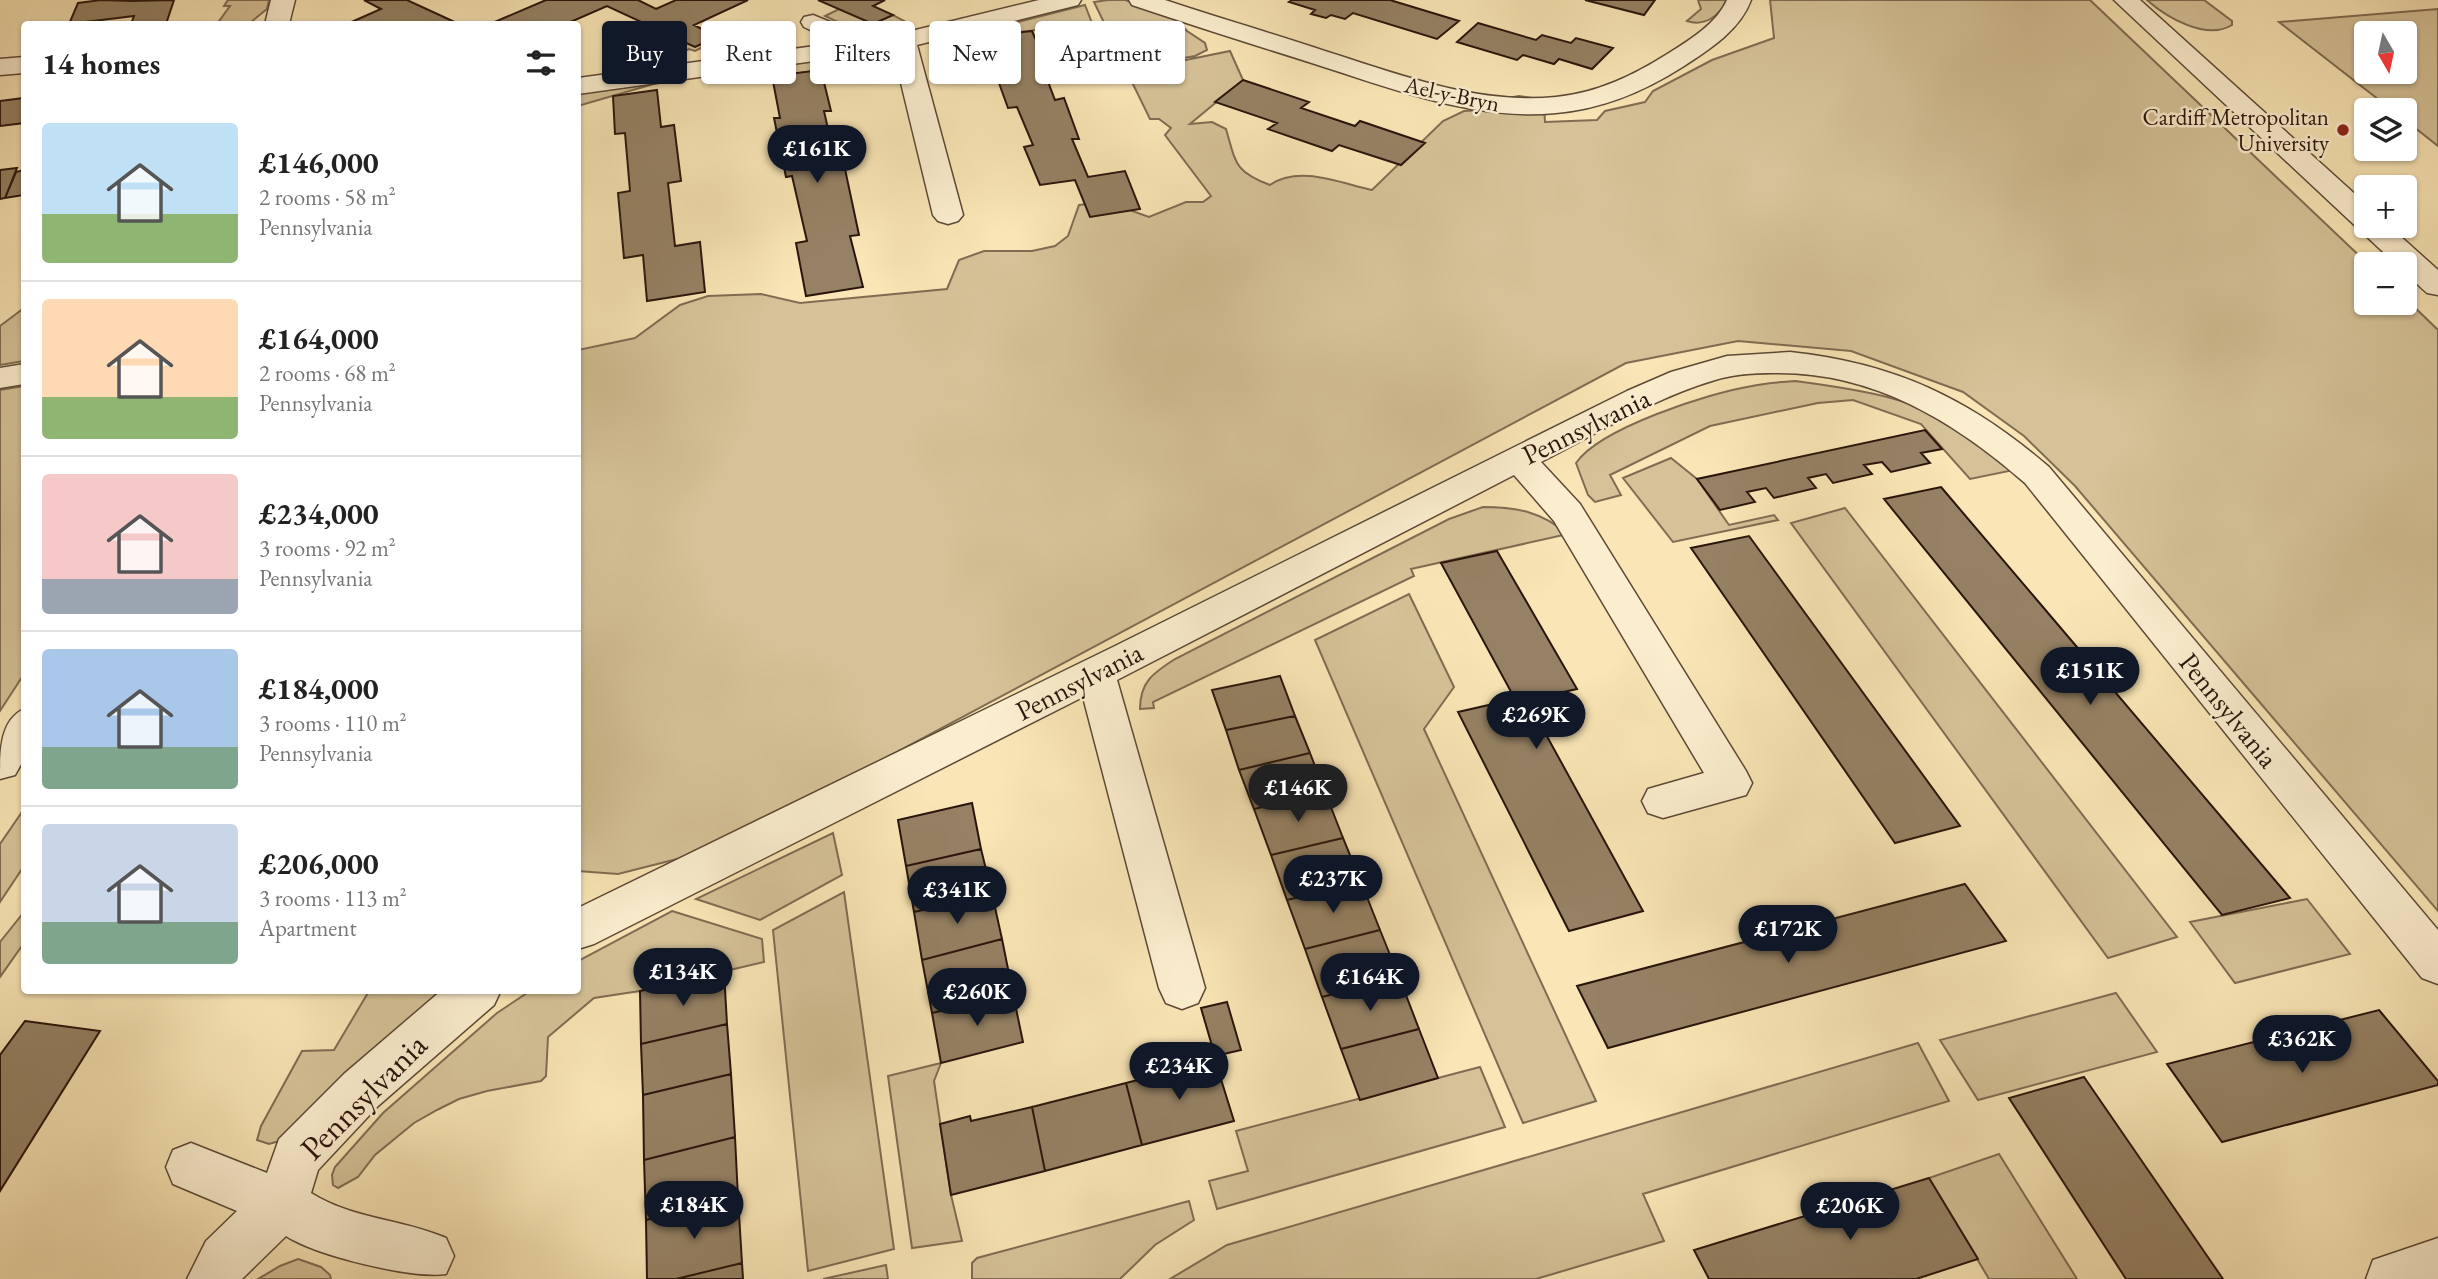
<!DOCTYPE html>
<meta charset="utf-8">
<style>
body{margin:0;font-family:"EB Garamond",serif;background:#f6f6f6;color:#222;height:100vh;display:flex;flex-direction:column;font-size:26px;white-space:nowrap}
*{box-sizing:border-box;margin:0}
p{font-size:23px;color:#767676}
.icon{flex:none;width:38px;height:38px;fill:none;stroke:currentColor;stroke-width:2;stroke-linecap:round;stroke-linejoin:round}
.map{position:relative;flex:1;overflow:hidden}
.sheet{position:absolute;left:21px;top:21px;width:560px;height:973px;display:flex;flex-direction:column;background:#fff;border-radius:7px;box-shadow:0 2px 5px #0004}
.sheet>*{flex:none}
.banner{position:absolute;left:602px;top:21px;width:665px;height:63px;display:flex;gap:14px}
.needle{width:46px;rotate:171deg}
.buttons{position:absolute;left:2354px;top:21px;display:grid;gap:14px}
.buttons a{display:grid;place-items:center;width:63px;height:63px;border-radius:7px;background:#fff;box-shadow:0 2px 5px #0004;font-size:35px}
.price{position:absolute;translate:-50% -60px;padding:0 16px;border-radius:24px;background:#111827;color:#fff;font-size:23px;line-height:46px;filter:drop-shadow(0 2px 4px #0008)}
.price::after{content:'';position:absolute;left:50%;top:42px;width:21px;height:16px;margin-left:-10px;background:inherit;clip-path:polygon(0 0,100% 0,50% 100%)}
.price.selected{background:#222;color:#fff}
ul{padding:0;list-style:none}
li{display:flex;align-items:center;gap:21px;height:175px;padding:0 21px}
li+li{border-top:2px solid #e0e0e0}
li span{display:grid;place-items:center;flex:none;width:196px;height:140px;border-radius:7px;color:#555}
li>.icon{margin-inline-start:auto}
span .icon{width:84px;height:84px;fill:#fffc;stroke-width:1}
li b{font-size:30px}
h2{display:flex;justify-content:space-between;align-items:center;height:84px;padding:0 21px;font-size:30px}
.chip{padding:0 24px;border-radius:7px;background:#fff;box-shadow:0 2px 5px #0004;font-size:24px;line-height:63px}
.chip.selected{background:#111827;color:#fff}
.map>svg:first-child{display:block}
.green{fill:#d6c298;stroke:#806c52;stroke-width:2;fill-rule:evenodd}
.building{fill:#958164;stroke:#29150c;stroke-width:2}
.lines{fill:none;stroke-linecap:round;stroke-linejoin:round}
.minor-casing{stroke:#5d4936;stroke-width:3}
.minor{fill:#fbeecf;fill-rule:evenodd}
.poi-dot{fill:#8f2418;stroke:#fbeecf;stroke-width:2.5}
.labels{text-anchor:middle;stroke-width:5;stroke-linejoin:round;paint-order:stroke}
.far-street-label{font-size:23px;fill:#29150c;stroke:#fbeecf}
.far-poi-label{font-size:23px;fill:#29150c;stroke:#fbeecf;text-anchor:end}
.street-label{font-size:28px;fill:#29150c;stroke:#fbeecf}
.near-street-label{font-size:33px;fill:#29150c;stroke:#fbeecf}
</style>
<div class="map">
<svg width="2438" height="1279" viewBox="0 0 2438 1279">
<rect width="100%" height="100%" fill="#f9e5b5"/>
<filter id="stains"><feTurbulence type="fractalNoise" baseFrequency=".00286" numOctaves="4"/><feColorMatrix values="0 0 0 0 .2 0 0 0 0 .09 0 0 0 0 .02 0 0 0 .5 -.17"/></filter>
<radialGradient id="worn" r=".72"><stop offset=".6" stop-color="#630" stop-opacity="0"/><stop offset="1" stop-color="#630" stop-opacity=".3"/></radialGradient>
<!-- green -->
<path class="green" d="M228 0H269L267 9 251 22 217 24 230 6H224Z
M1108 0H1125L1172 15 1187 31 1205 43 1207 50 1195 56 1126 68 1094 2Z
M1698 0H1727C1720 16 1704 27 1687 21L1701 9Z
M1770 0H2090L2368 264H2366V303H2404L2405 298 2438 330V911L2075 486 2024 436 1963 392 1851 351 1738 341 1626 363 850 777 681 858 618 874 578 871V350L635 338 680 305 708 296 761 294 800 303 947 289 959 260 984 251H1032L1055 246 1068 236 1079 205 1107 202 1149 217 1186 202H1203L1211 196 1165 135 1171 128 1159 119H1150L1127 72 1230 51 1243 80 1190 124 1212 122 1226 129C1236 164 1235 172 1270 185 1299 165 1340 183 1372 190L1443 121 1464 111 1498 109 1502 99 1519 96 1540 99 1544 106 1545 122 1597 120 1605 111 1645 102 1653 91 1712 60 1774 38Z
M2147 0H2204L2232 21V25C2206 41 2166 17 2147 0Z
M1085 5 1092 23 987 36 935 53 936 49 946 40Z
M839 9 873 24 893 15 908 23V29C880 47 852 28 825 16Z
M2438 9V146L2405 120 2404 110H2392L2279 22ZM2366 33H2404V72H2366Z
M662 32 695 47 717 37 732 43 724 47 718 45 708 50 703 47 695 51 689 49 678 54 671 51 660 57 653 54 658 51 641 42Z
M869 53C883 54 889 56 895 70H821L729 83 747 70Z
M657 83 578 106V94L581 93Z
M24 308V361L0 365V326Z
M1795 381C1864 390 1918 398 1978 437 1991 445 2003 459 2014 470L1970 479 1921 424 1853 400 1818 403 1710 426 1610 475 1621 495 1595 502 1588 495 1576 463C1600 428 1709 393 1752 386 1766 383 1780 382 1795 381Z
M24 386V674L0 711V390Z
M1671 458 1697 479 1729 525 1774 515 1778 520 1673 542 1623 478Z
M1483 507C1518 507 1541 512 1568 534L1411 569 1414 576 1153 702 1154 708 1140 709C1140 682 1153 673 1175 659L1449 519Z
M1845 508 2177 937 2108 958 1791 523Z
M1409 594 1454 687 1424 729 1596 1101 1523 1123 1315 640Z
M24 809V866L0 902V844Z
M833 833 842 875 760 920 696 899Z
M844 892 894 1249 808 1271 773 930Z
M2307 899 2350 954 2235 983 2190 922Z
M672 911 762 939 764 962 640 991 594 998 548 1037 546 1076 541 1081 487 1091 459 1099 437 1110 414 1123 375 1155 358 1177 338 1188 333 1185 332 1175 335 1167 383 1113 497 1013 530 991 578 990V961Z
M24 912V943L0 977V942Z
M369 991H453L286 1139 269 1144 257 1140 261 1126 302 1051 334 1050Z
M2116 993 2157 1052 1978 1100 1940 1040Z
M1918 1043 1949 1101 1643 1194 1664 1241 1536 1279H1170L1227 1245Z
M941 1063 934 1081 951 1195 962 1241 912 1248 888 1076Z
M1480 1067 1505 1127 1217 1209 1209 1181 1248 1171 1236 1131Z
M1999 1154 2077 1279H1989L1929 1178Z
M1189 1201 1194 1220 1155 1245 1120 1279H972V1263L977 1258Z
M298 1259 321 1267 330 1275 331 1279H258L280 1266Z
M886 1265 888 1279H823Z"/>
<!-- building -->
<path class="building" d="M101 0 131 1 174 0 166 24H131L134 16 69 24 78 3Z
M364 0H407L459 24H347L381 9Z
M546 0H638L656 9 676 0H748L694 25 717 37 695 47 607 6 566 24H490Z
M818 0H885L873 6 893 15 873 24Z
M1292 0H1390L1459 21 1437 39 1353 13 1345 19 1331 15 1326 18 1311 14 1315 10 1289 2Z
M1585 0H1655L1644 15Z
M1478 23 1536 40 1542 35 1571 43 1576 38 1613 48 1592 69 1559 59 1554 64 1523 55 1517 60 1457 42Z
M1032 31 1047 65 1042 66 1055 100 1064 98 1079 139H1072L1088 177 1125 171 1140 209 1090 217 1075 180 1040 185 1024 147 1033 145 1017 107 1008 108 995 72H1001L987 36Z
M821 70 831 111H824L837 170 845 169 859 235 850 236 863 287 806 296 796 243 807 241 792 176 786 177 774 118H780L772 76Z
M1243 80 1309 102 1301 108 1355 126 1360 121 1425 143 1401 165 1339 145 1332 151 1268 129 1277 123 1215 102Z
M657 90 661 127 674 125 681 181 668 183 675 246 700 242 705 292 647 301 643 255 624 258 618 193 630 191 625 133 615 134 613 96Z
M24 98V123L0 126V101Z
M17 168 5 198 0 199V170Z
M24 170V195L5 198 16 172Z
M1925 430 1942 449 1921 453 1930 463 1891 472 1882 462 1864 465 1872 474 1833 483 1826 474 1808 478 1816 488 1774 498 1766 488 1747 492 1755 502 1720 510 1697 479Z
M1941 487 2290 898 2222 915 1884 499Z
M1749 536 1960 826 1895 843 1691 548Z
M1497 551 1577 689 1527 700 1643 911 1569 931 1458 712 1515 699 1441 563Z
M1280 676 1295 716 1226 730 1212 690Z
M1295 716 1310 753 1239 770 1226 730Z
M1310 753 1325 792 1254 809 1239 770Z
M1325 792 1343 838 1271 855 1254 809Z
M972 803 981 849 906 866 898 820Z
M1343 838 1361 882 1287 900 1271 855Z
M981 849 992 894 914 912 906 866Z
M1361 882 1380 930 1305 949 1287 900Z
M1965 884 2006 941 1608 1048 1577 986Z
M992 894 1002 939 922 960 914 912Z
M1380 930 1399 977 1322 997 1305 949Z
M1002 939 1013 994 932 1013 922 960Z
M724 972 727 1024 641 1044 640 991Z
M1399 977 1419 1029 1341 1049 1322 997Z
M1013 994 1023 1042 941 1063 932 1013Z
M1227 1002 1241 1050 1215 1056 1201 1008Z
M2379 1010 2438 1081V1085L2222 1142 2167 1064Z
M25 1021 100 1031 0 1191V1055Z
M727 1024 731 1074 643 1095 641 1044Z
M1419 1029 1438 1078 1360 1100 1341 1049Z
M1215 1060 1234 1121 1142 1145 1126 1083Z
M731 1074 735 1137 644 1160 643 1095Z
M2084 1077 2223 1279H2126L2009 1098Z
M1126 1083 1142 1145 1045 1171 1032 1107Z
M1032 1107 1045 1171 951 1195 940 1124 970 1116 971 1121Z
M735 1137 738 1198 646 1220 644 1160Z
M1929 1178 1978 1259 1916 1279H1709L1694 1250Z
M738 1198 742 1263 676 1279H647L646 1220Z
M742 1263 743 1279H676Z"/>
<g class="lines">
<!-- minor casing -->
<g class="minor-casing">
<path id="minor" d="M271 0H295L289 24H265Z
M1039 0H1081L1078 5 917 45 963 215 958 221 948 224 938 221 933 215 893 50 578 94V78L837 43 804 27 801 22 804 17 813 15 869 38 903 33Z
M1129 0H1165C1219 18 1274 34 1328 52 1401 75 1478 105 1556 97 1598 93 1634 75 1669 53 1690 40 1717 23 1727 0H1751C1740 30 1710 49 1684 66 1645 91 1603 109 1556 113 1475 121 1393 89 1318 65 1264 48 1210 31 1156 13L1132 5Z
M2114 0H2140L2366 204V226H2389L2438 270V295L2427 293 2404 272V264H2396Z
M24 57V73L0 75V59Z
M1790 352C1895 363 1970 399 2049 467L2438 930V984L2422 978 2025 483C1953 420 1871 371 1773 373 1753 373 1734 374 1715 380 1654 398 1598 433 1541 462L1580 504 1746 771 1752 783 1746 795 1663 818 1648 813 1642 801 1648 789 1704 773 1554 521 1514 475 1117 680 1205 988 1198 1003 1182 1009 1166 1003 1159 988 1083 697 594 944 578 949V908L1113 647 1627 391 1671 372 1727 356Z
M24 364V384L0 388V368Z
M24 709V759L15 775 0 779C0 751 0 720 24 709Z
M442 990H501L494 1005 378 1106 318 1170 311 1193C352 1219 402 1219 446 1238L454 1256 446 1274C412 1279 317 1256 286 1236L242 1279H187L206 1241 237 1211 173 1184 166 1167 173 1150 191 1143 267 1173 279 1139 344 1074Z
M2438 1238V1279H2366L2373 1260Z"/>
</g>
<!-- minor -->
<use href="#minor" class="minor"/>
</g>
<!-- markers -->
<circle class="poi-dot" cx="2343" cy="130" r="7"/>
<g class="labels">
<!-- far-street labels -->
<g class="far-street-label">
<text transform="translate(1452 94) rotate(12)" y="8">Ael-y-Bryn</text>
</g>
<!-- far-poi labels -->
<g class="far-poi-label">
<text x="2329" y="125">Cardiff Metropolitan<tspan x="2329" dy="26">University</tspan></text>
</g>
<!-- street labels -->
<g class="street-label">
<text transform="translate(1586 426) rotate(-26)" y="10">Pennsylvania</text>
<text transform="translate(1079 681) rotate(-27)" y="10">Pennsylvania</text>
<text transform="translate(2229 710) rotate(51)" y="10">Pennsylvania</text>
</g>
<!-- near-street labels -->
<g class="near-street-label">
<text transform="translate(363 1096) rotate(-45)" y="12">Pennsylvania</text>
</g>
</g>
<rect width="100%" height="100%" filter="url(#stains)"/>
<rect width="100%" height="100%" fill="url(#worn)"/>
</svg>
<div class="buttons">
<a><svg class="needle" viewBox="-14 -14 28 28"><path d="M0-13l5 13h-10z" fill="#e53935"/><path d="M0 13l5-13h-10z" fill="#767676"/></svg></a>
<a><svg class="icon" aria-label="layers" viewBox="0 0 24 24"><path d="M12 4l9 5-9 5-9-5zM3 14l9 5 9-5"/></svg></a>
<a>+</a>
<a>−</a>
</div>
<b class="price" style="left:817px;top:185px">£161K</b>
<b class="price" style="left:2090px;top:707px">£151K</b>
<b class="price" style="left:1536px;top:751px">£269K</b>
<b class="price selected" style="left:1298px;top:824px">£146K</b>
<b class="price" style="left:1333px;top:915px">£237K</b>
<b class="price" style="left:957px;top:926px">£341K</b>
<b class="price" style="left:1788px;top:965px">£172K</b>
<b class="price" style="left:683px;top:1008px">£134K</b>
<b class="price" style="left:1370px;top:1013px">£164K</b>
<b class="price" style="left:977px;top:1028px">£260K</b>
<b class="price" style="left:2302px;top:1075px">£362K</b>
<b class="price" style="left:1179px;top:1102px">£234K</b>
<b class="price" style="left:694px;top:1241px">£184K</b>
<b class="price" style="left:1850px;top:1242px">£206K</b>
<div class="banner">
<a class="chip selected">Buy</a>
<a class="chip">Rent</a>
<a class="chip">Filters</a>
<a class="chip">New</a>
<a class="chip">Apartment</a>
</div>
<section class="sheet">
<h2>14 homes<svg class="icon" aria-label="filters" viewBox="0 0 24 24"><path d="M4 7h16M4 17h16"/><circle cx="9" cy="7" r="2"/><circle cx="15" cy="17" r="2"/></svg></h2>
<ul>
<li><span style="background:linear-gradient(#bfe0f5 65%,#8fb573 0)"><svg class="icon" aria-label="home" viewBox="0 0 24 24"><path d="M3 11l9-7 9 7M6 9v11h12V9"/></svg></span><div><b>£146,000</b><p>2 rooms · 58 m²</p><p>Pennsylvania</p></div></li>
<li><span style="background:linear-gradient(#ffd9b3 70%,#8fb573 0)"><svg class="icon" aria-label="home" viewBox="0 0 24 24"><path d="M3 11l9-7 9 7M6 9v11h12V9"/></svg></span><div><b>£164,000</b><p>2 rooms · 68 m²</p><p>Pennsylvania</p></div></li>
<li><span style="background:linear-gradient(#f6c9c9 75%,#9aa5b1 0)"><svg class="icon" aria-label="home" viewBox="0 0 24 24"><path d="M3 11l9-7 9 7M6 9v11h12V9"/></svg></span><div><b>£234,000</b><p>3 rooms · 92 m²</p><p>Pennsylvania</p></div></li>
<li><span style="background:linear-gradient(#a9c7e8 70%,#7fa58c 0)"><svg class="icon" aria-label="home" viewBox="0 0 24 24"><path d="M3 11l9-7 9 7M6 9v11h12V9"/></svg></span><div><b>£184,000</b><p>3 rooms · 110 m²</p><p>Pennsylvania</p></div></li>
<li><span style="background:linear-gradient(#c9d6e8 70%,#7fa58c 0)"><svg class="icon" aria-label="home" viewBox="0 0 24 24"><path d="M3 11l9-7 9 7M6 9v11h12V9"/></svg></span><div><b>£206,000</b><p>3 rooms · 113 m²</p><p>Apartment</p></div></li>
</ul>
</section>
</div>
